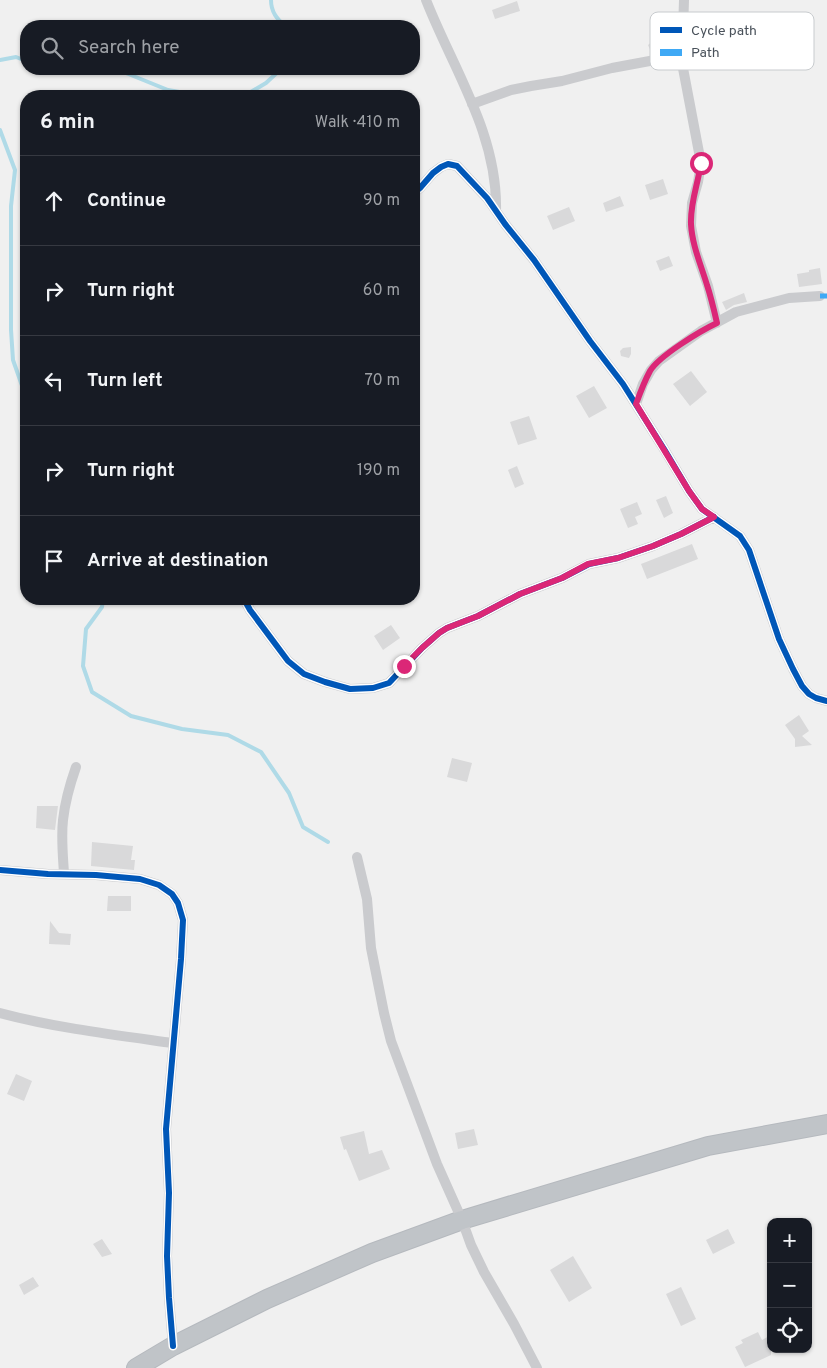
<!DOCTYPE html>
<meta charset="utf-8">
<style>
:root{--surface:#171b24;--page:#242831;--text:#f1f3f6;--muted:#9ea1a6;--line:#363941}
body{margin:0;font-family:Overpass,sans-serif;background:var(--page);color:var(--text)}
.controls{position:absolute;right:15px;bottom:15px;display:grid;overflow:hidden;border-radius:10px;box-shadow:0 1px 4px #0004}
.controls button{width:45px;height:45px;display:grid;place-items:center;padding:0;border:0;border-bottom:1px solid var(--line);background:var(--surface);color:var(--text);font:25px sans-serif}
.stop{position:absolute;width:15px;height:15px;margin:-11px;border:4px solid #db2777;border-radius:50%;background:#fff}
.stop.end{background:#db2777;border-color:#fff;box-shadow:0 1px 5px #0008}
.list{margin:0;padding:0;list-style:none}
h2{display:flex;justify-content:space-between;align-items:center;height:65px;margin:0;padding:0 20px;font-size:21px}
h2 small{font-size:16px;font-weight:400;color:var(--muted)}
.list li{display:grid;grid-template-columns:32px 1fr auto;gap:15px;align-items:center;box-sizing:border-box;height:90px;padding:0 20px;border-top:1px solid var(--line)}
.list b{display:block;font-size:19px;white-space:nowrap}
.list em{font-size:16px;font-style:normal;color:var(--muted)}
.icon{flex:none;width:28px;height:28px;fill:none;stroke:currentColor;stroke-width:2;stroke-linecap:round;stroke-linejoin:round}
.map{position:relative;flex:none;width:827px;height:1368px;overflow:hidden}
.search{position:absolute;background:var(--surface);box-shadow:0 1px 4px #0004;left:20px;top:20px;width:400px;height:55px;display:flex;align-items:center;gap:12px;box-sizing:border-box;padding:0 18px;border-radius:20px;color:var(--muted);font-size:19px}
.panel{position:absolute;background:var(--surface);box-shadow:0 1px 4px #0004;left:20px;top:90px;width:400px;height:515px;border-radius:20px}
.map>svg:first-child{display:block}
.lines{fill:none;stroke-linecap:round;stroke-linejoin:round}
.stream{stroke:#afdae7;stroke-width:4}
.building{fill:#d9d9da}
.trunk-casing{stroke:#b5b9be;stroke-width:20}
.minor{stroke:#cacbce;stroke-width:10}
.trunk{stroke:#c0c4c8;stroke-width:18}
.quiet{stroke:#3fa9f5;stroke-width:5;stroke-dasharray:10 5;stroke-linecap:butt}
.cycleway-casing{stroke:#fff;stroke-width:9}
.cycleway{stroke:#0057b8;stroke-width:6}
.route{stroke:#db2777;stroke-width:6}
.key{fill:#fff;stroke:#c8cbce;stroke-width:1}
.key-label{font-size:14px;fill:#49515a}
</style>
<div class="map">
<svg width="827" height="1368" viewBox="0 0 827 1368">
<rect width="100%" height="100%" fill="#f0f0f0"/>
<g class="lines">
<path class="stream" d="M 271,0 C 271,12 277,19 285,26
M 0,60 L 16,57 L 26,61
M 116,69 L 168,90 L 202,96
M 244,96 L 266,83 L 281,69
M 0,130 L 15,170 L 11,206 L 11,330 L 13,360 L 26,397
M 103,599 L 102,607 L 86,629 L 83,666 L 92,692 L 131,716 L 182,729 L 228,735 L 261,752 L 289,793 L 303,827 L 328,842"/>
</g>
<path class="building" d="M 517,1 L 520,11 L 495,19 L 492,10 Z
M 663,32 L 670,47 L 652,54 L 648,45 Z
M 663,179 L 668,194 L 650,200 L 645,185 Z
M 620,196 L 624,206 L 606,212 L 603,203 Z
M 569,207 L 575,221 L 553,230 L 547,216 Z
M 669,256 L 673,266 L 660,271 L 656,261 Z
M 820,268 L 822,284 L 799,287 L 797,274 L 809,272 L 809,270 Z
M 744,293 L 747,302 L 734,305 L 726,310 L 722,302 Z
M 631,347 L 631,354 L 629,358 L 621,356 L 620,351 L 623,348 Z
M 691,371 L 707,392 L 690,406 L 673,384 Z
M 594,386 L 607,408 L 589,418 L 576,396 Z
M 529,416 L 537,439 L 518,445 L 510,422 Z
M 517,466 L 524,484 L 515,488 L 508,470 Z
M 666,496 L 673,513 L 664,518 L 656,500 Z
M 637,502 L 642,514 L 635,517 L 638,524 L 628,528 L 620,509 Z
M 692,544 L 698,559 L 647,579 L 641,564 Z
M 391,625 L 400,638 L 383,650 L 374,636 Z
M 799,715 L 809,731 L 802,736 L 812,745 L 795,747 L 795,739 L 785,725 Z
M 452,758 L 472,763 L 467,782 L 447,777 Z
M 37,806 L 58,806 L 55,830 L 36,828 Z
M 92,842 L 133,846 L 131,860 L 135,860 L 134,870 L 91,866 Z
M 108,896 L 131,896 L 131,911 L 107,911 Z
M 50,921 L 59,933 L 71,934 L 70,945 L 49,944 Z
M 16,1074 L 32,1081 L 24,1101 L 7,1094 Z
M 474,1129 L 478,1145 L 458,1149 L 455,1133 Z
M 364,1131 L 369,1154 L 382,1150 L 390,1169 L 359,1181 L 346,1149 L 344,1150 L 340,1137 Z
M 728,1229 L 735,1243 L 713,1254 L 706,1240 Z
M 102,1239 L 112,1254 L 102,1257 L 93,1244 Z
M 573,1256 L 592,1288 L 569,1302 L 550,1270 Z
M 33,1277 L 39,1286 L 24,1295 L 19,1285 Z
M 681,1287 L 696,1319 L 681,1326 L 666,1294 Z
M 758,1332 L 762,1340 L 771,1335 L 771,1355 L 745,1367 L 735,1347 L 743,1343 L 741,1340 Z"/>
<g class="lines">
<defs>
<path id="trunk" d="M 136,1368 L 173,1346 L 267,1299 L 372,1253 L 462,1220 L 708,1146 L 827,1124"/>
</defs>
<use href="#trunk" class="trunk-casing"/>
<path class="minor" d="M 426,0 C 453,69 498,134 496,211
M 684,0 L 682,63 L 701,163 L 698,182 L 692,203 L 691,226 L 696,252 L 708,286 L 717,323
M 472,104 L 511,90 L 531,86 L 562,81 L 612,68 L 682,55
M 414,193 L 420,188 L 433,173 L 441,167 L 448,164 L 457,166 L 487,198 L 505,224 L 534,260 L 590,341 L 623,384 L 664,449 L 689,491 L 702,509 L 733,531 L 740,536 L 749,550 L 779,639 L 793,669 L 802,686 L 809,694 L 816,698 L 827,701
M 636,404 L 643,384 L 651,370 L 659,361 L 701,331 L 736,312 L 789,298 L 820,296
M 244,599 L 250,610 L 288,661 L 304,674 L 325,682 L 350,689 L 373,688 L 389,683 L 422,648 L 439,633 L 447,628 L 478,616 L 520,594 L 562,578 L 589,564 L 618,558 L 653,546 L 681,534 L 714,517
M 357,857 L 367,899 L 371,948 L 384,1013 L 391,1041 L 437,1164 L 462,1220 L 471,1245 L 484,1272 L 514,1324 L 537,1368
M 0,870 L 48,874 L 96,875 L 140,879 L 159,885 L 172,894 L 178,903 L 183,920 L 181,959 L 166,1129 L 169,1193 L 167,1256 L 169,1298 L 173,1346
M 64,874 C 63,856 61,838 63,820 C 65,802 70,784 76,767
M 0,1013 C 56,1028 115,1035 173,1043"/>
<use href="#trunk" class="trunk"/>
<path class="quiet" d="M 820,296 L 827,296"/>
<defs>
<path id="cycleway" d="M 414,193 L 420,188 L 433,173 L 441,167 L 448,164 L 457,166 L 487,198 L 505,224 L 534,260 L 590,341 L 623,384 L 664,449 L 689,491 L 702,509 L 733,531 L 740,536 L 749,550 L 779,639 L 793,669 L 802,686 L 809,694 L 816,698 L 827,701
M 244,599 L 250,610 L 288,661 L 304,674 L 325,682 L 350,689 L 373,688 L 389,683 L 422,648 L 439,633 L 447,628 L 478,616 L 520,594 L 562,578 L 589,564 L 618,558 L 653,546 L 681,534 L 714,517
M 0,870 L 48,874 L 96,875 L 140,879 L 159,885 L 172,894 L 178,903 L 183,920 L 181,959 L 166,1129 L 169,1193 L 167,1256 L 169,1298 L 173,1346"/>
</defs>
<use href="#cycleway" class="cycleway-casing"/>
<use href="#cycleway" class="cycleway"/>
</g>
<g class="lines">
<path class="route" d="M 404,666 L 422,648 L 439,633 L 447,628 L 478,616 L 520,594 L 562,578 L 588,564 L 618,558 L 653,546 L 681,534 L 714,517 L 702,509 L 689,491 L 636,404 C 640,393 644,382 650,371 C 659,356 700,331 717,323 C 714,310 711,297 707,285 C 701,265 692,245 691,224 C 690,203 698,184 701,163"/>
</g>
<rect x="650" y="12" width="164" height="58" rx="8" class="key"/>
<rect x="660" y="27" width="22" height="6" fill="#0057b8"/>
<rect x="660" y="49" width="22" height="7" fill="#3fa9f5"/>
<g class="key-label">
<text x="691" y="35">Cycle path</text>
<text x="691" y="57">Path</text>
</g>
</svg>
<div class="controls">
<button>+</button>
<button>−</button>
<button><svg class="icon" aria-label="locate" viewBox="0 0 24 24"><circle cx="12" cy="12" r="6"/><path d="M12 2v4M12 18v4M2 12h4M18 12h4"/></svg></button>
</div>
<div class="stop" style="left:701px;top:163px"></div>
<div class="stop end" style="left:404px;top:666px"></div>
<div class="search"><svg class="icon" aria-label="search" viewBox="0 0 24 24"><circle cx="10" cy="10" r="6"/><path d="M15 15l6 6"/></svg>Search here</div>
<section class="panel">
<h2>6 min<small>Walk · 410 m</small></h2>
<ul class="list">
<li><svg class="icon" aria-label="ahead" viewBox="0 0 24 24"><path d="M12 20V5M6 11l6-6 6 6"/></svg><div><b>Continue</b></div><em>90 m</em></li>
<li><svg class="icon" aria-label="right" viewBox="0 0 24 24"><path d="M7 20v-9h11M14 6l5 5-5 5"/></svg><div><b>Turn right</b></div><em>60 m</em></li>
<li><svg class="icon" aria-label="left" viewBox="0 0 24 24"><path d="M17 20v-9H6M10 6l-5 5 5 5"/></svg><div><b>Turn left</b></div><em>70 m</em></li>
<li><svg class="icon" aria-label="right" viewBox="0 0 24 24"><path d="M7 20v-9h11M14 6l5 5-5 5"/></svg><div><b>Turn right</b></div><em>190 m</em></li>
<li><svg class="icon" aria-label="arrive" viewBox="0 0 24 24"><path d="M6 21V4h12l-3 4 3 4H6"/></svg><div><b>Arrive at destination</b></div></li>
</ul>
</section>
</div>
